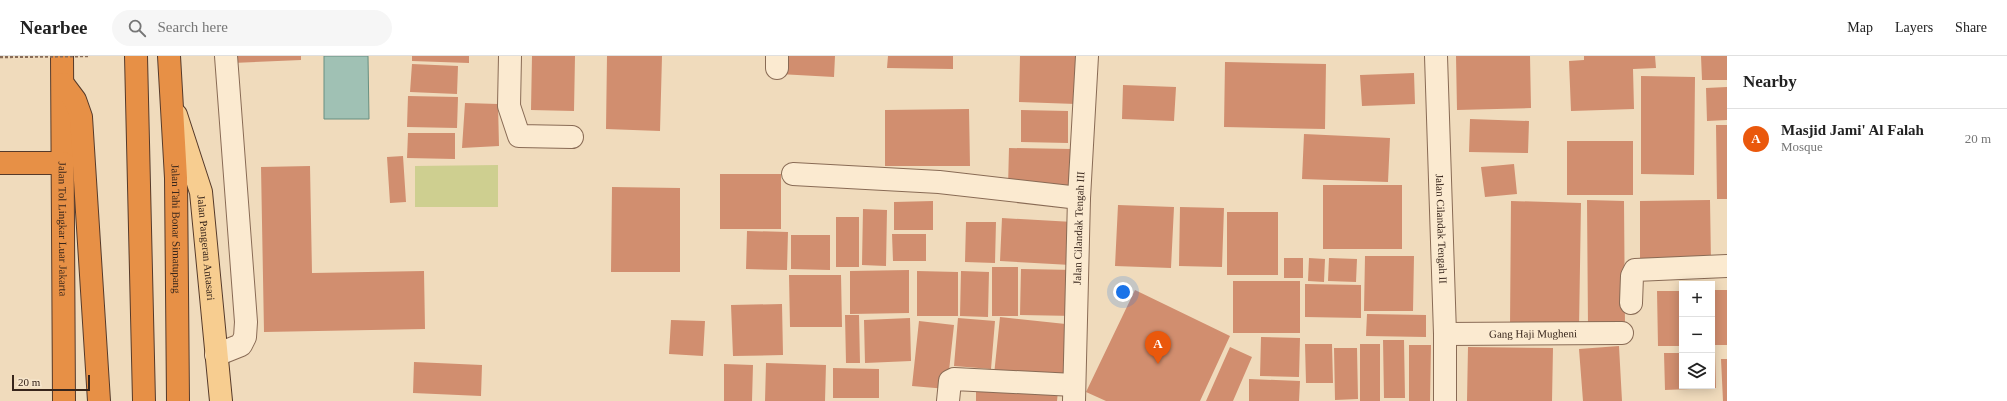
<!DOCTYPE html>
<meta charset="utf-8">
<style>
:root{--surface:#fff;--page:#f6f6f6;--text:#222;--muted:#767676;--line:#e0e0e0;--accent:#ea580c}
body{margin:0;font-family:Georgia,serif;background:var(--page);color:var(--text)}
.controls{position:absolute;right:12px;bottom:12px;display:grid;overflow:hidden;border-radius:0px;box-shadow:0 2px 10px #0003}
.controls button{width:36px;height:36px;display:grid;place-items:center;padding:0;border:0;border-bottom:1px solid var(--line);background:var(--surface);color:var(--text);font:20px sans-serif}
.scale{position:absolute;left:12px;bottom:10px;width:78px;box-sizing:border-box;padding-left:4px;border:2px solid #37251b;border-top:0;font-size:11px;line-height:14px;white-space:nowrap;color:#37251b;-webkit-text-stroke:3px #f7e6cc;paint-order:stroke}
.you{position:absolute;left:1123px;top:236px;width:14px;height:14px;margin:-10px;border:3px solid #fff;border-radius:50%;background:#1a73e8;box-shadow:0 0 0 6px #1a73e833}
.badge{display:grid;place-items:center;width:26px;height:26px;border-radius:50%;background:var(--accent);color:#fff;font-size:13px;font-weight:700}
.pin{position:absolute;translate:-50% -33px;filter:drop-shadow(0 1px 2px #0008)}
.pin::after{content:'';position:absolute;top:21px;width:14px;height:12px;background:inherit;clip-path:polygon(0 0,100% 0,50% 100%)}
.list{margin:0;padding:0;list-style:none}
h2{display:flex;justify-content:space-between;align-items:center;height:52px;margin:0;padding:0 16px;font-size:17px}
h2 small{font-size:13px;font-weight:400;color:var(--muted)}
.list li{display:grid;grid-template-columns:26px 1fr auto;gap:12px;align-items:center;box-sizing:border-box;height:60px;padding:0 16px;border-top:1px solid var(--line)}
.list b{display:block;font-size:15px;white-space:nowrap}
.list p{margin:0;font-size:13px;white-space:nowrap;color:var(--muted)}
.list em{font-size:13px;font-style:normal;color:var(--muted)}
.icon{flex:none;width:22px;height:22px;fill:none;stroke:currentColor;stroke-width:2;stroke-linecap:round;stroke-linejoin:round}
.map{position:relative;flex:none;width:1727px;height:345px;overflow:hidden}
header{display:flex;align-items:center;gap:24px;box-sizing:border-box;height:56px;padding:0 20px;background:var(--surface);border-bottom:1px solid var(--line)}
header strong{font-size:19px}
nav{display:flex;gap:22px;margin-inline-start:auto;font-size:14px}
.search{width:280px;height:36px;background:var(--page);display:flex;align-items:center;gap:10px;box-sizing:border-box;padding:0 14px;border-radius:22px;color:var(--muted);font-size:15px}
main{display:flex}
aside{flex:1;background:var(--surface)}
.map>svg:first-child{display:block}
.green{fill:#cecf90}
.water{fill:#a0c1b4;stroke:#688f81}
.building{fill:#d18e6f}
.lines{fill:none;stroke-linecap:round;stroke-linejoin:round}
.minor-casing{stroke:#896b55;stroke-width:24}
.major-casing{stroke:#563a2a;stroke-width:24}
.highway-casing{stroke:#563a2a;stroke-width:24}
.minor{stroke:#fbead0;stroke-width:22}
.major{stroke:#f7cd90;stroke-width:22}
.highway{stroke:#e79046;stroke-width:22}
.path-bridge{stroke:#896b55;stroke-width:2.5;stroke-dasharray:3 2;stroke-linecap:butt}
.labels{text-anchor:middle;stroke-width:4;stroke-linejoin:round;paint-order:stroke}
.street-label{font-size:11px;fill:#37251b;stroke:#f7e6cc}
</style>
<header>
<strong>Nearbee</strong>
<div class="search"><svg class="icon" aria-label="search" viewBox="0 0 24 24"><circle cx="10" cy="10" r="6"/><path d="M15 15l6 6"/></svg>Search here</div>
<nav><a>Map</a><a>Layers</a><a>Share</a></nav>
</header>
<main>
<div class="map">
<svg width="1727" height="345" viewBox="0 0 1727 345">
<rect width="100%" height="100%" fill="#f0dbbc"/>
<path class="green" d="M 498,109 L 498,151 L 415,151 L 415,110 Z"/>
<path class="water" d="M 324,0 L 368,0 L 369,63 L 324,63 Z"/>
<path class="building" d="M 231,0 L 301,0 L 301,4 L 232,7 Z
M 412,0 L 469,0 L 469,7 L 412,5 Z
M 532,0 L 575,0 L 574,55 L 531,54 Z
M 607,0 L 662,0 L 660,75 L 606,73 Z
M 780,0 L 835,0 L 834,21 L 779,18 Z
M 888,0 L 953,0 L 953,13 L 887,12 Z
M 1020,0 L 1077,0 L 1076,48 L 1019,46 Z
M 1456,0 L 1530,0 L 1531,52 L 1457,54 Z
M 1584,0 L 1655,0 L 1656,12 L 1633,13 L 1634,53 L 1571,55 L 1569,5 L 1584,4 Z
M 1701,0 L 1727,0 L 1727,24 L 1702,24 Z
M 1225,6 L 1326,8 L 1325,73 L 1224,71 Z
M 412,8 L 458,10 L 457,38 L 410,36 Z
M 1414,17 L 1415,48 L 1362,50 L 1360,19 Z
M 1641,20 L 1695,21 L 1694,119 L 1641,118 Z
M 1123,29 L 1176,31 L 1174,65 L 1122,63 Z
M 1727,31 L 1727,64 L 1707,65 L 1706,32 Z
M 408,40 L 458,41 L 457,72 L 407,71 Z
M 465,47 L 498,48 L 499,90 L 462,92 Z
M 969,53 L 970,110 L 885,110 L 885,54 Z
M 1021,54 L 1068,55 L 1068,87 L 1021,86 Z
M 1470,63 L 1529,65 L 1528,97 L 1469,96 Z
M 1716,69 L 1727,69 L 1727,143 L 1717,143 Z
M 408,77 L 455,77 L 455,103 L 407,102 Z
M 1304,78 L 1390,82 L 1388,126 L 1302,123 Z
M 1567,85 L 1633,85 L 1633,139 L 1567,139 Z
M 1009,92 L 1071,93 L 1071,132 L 1008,131 Z
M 403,100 L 406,146 L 390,147 L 387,101 Z
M 1514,108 L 1517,138 L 1485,141 L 1481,111 Z
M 310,110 L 312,217 L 424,215 L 425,273 L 264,276 L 261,111 Z
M 720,118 L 781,118 L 781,173 L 720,173 Z
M 1323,129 L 1402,129 L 1402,193 L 1323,193 Z
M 612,131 L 680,132 L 680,216 L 611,216 Z
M 1587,144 L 1624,145 L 1625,270 L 1588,271 Z
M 1710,144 L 1711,206 L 1640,206 L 1640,145 Z
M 933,145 L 933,174 L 894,174 L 894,146 Z
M 1511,145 L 1581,147 L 1579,273 L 1510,272 Z
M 1118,149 L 1174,151 L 1171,212 L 1115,210 Z
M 1180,151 L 1224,152 L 1222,211 L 1179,210 Z
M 863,153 L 887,154 L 886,210 L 862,209 Z
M 1227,156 L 1278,156 L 1278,219 L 1227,219 Z
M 836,161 L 859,161 L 859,211 L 836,211 Z
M 1002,162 L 1073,166 L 1071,209 L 1000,205 Z
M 966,166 L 996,166 L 995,207 L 965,206 Z
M 747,175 L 788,176 L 787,214 L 746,213 Z
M 892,178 L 926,178 L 926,205 L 893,205 Z
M 791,179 L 830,179 L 830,214 L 791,213 Z
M 1365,200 L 1414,200 L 1413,255 L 1364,255 Z
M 1284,202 L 1303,202 L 1303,222 L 1284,222 Z
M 1309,202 L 1325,203 L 1324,226 L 1308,225 Z
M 1329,202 L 1357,203 L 1356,226 L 1328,225 Z
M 992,211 L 1018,211 L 1018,260 L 992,260 Z
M 1021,213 L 1076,214 L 1075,260 L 1020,259 Z
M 909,214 L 909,257 L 850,258 L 850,215 Z
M 917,215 L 958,216 L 958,260 L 917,260 Z
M 961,215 L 989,216 L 988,261 L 960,260 Z
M 789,219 L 841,219 L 842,271 L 790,271 Z
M 1233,225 L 1300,225 L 1300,277 L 1233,277 Z
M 1305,228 L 1361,229 L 1361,262 L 1305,261 Z
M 1135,234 L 1230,280 L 1200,345 L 1106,345 L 1086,336 Z
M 1712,234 L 1727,234 L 1727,289 L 1712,289 Z
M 1657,235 L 1682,235 L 1682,290 L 1658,290 Z
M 782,248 L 783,299 L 733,300 L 731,249 Z
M 1367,258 L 1426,259 L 1426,281 L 1366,280 Z
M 845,259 L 859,259 L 860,307 L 846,307 Z
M 1000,261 L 1075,269 L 1068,327 L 994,319 Z
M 910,262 L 911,305 L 865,307 L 864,264 Z
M 958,262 L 995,265 L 991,313 L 954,310 Z
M 671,264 L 705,265 L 703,300 L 669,298 Z
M 919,265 L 954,269 L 947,333 L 912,330 Z
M 1261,281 L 1300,282 L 1299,321 L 1260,320 Z
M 1383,284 L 1404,284 L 1405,342 L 1384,342 Z
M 1305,288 L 1332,288 L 1333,327 L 1306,327 Z
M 1360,288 L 1380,288 L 1380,345 L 1360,345 Z
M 1409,289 L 1431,289 L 1430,345 L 1409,345 Z
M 1619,290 L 1622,345 L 1583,345 L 1579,293 Z
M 1230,291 L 1252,301 L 1233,345 L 1206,345 Z
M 1468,291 L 1553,292 L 1552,345 L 1467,345 Z
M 1334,292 L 1357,292 L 1358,343 L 1335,344 Z
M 1712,296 L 1715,296 L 1716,332 L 1665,334 L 1664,297 L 1682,297 L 1682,330 L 1712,330 Z
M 1721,303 L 1727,303 L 1727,345 L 1723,345 Z
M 414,306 L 482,309 L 481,340 L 413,337 Z
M 766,307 L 826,309 L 825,345 L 765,345 Z
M 724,308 L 753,309 L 752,345 L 724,345 Z
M 833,312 L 879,313 L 879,342 L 833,342 Z
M 1249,323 L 1300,325 L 1299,345 L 1249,345 Z
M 976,334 L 1058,335 L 1057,345 L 976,345 Z"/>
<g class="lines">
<defs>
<g id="minor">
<path d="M 510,0 L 509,50 L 519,80 L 572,81"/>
<path id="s1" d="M 1436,0 L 1445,278 L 1445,345"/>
<path d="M 777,12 L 777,0"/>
<path d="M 793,118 L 939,126 L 1079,142"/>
<path d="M 1631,247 L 1632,220 L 1635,214 L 1727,210"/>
<path id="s2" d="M 1445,278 L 1622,277"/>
<path d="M 216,299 L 241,289 L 245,281 L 246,266 L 226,0"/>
<path d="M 948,345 L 950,325 L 954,323 L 1074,329"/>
<path id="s3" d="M 1074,345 L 1079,142 L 1087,0"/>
</g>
<g id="major">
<path id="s4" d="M 176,59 L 201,136 L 221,345"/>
</g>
<g id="highway">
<path id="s5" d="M 62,0 L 64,345"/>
<path d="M 136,0 L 144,345"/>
<path id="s6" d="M 169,0 L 176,122 L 178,345"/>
<path d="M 63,28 L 75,44 L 81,61 L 99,345"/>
<path d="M 0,107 L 63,107"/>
</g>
</defs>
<use href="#minor" class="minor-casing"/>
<use href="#major" class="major-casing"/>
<use href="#highway" class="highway-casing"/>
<use href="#minor" class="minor"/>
<use href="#major" class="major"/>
<use href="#highway" class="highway"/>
<path class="path-bridge" d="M 0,1 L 90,0"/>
</g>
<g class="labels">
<g class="street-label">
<text dy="4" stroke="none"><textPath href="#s5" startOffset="173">Jalan Tol Lingkar Luar Jakarta</textPath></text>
<text dy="4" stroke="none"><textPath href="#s6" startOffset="173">Jalan Tahi Bonar Simatupang</textPath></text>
<text dy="4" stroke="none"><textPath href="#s3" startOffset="173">Jalan Cilandak Tengah III</textPath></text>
<text dy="4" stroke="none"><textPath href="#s1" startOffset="173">Jalan Cilandak Tengah II</textPath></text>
<text dy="4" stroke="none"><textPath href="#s4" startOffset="137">Jalan Pangeran Antasari</textPath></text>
<text dy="4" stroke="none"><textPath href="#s2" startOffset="88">Gang Haji Mugheni</textPath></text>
</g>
</g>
</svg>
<div class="controls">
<button>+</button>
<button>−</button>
<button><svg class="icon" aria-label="layers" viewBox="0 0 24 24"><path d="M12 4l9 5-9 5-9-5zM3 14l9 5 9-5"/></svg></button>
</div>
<div class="scale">20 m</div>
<div class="you"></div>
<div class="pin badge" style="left:1158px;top:308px">A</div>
</div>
<aside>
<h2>Nearby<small></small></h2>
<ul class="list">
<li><span class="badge">A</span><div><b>Masjid Jami' Al Falah</b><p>Mosque</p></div><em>20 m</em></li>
</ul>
</aside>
</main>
